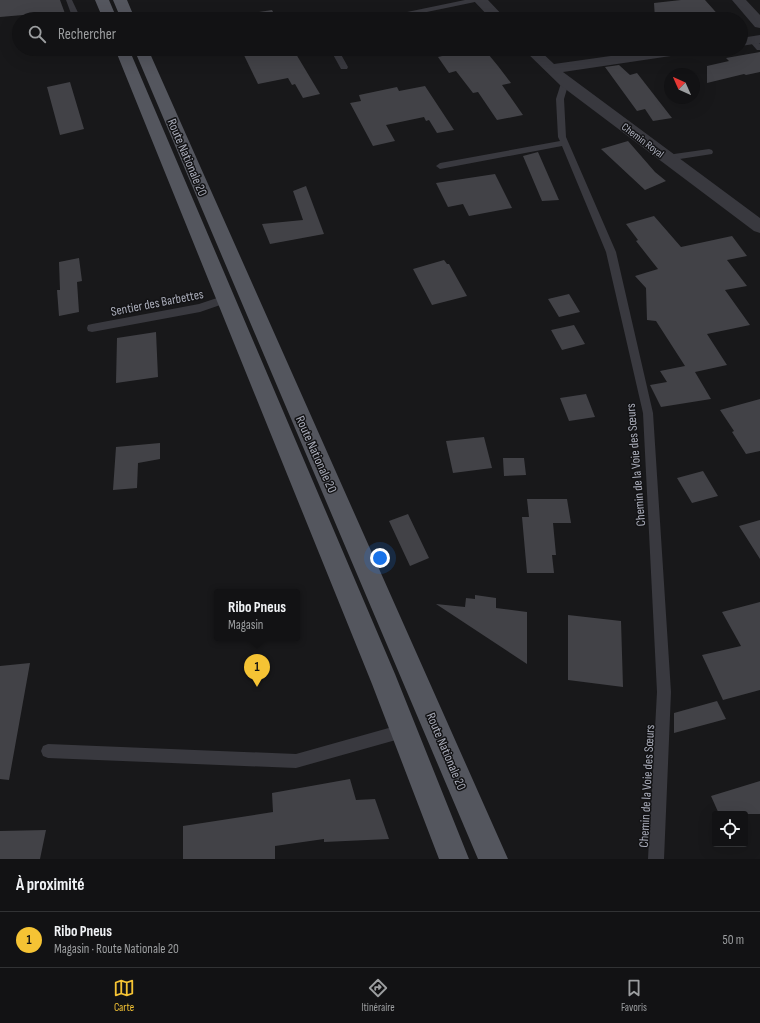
<!DOCTYPE html>
<html lang="fr">
<meta charset="utf-8">
<style>
:root{--surface:#121214;--page:#1b1b1d;--text:#f1f3f6;--muted:#9c9ea0;--line:#313234;--accent:#f5c334}
body{margin:0;font-family:"Sofia Sans Condensed",sans-serif;background:var(--page);color:var(--text)}
.controls{position:absolute;right:12px;bottom:12px;display:grid;overflow:hidden;border-radius:4px;box-shadow:0 4px 16px #0002}
.controls button{width:36px;height:36px;display:grid;place-items:center;padding:0;border:0;border-bottom:1px solid var(--line);background:var(--surface);color:var(--text);font:20px sans-serif}
.compass{position:absolute;left:664px;top:68px;width:36px;height:36px;border-radius:50%;background:var(--surface);box-shadow:0 4px 16px #0002;rotate:315deg}
.you{position:absolute;left:380px;top:558px;width:14px;height:14px;margin:-10px;border:3px solid #fff;border-radius:50%;background:#1a73e8;box-shadow:0 0 0 6px #1a73e833}
.badge{display:grid;place-items:center;width:26px;height:26px;border-radius:50%;background:var(--accent);color:#111;font-size:13px;font-weight:700}
.pin{position:absolute;translate:-50% -33px;filter:drop-shadow(0 1px 2px #0008)}
.pin::after{content:'';position:absolute;top:21px;width:14px;height:12px;background:inherit;clip-path:polygon(0 0,100% 0,50% 100%)}
.popup{position:absolute;left:214px;top:589px;width:86px;height:52px;box-sizing:border-box;display:grid;place-content:center;border-radius:4px;background:var(--surface);filter:drop-shadow(0 1px 3px #0005);font-size:13px;white-space:nowrap;color:var(--muted)}
.popup b{font-size:15px;color:var(--text)}
.popup::after{content:'';position:absolute;left:50%;top:100%;margin-left:-8px;border:8px solid transparent;border-top-color:var(--surface)}
.list{margin:0;padding:0;list-style:none}
h2{display:flex;justify-content:space-between;align-items:center;height:52px;margin:0;padding:0 16px;font-size:17px}
h2 small{font-size:13px;font-weight:400;color:var(--muted)}
.list li{display:grid;grid-template-columns:26px 1fr auto;gap:12px;align-items:center;box-sizing:border-box;height:56px;padding:0 16px;border-top:1px solid var(--line)}
.list b{display:block;font-size:15px;white-space:nowrap}
.list p{margin:0;font-size:13px;white-space:nowrap;color:var(--muted)}
.list em{font-size:13px;font-style:normal;color:var(--muted)}
.icon{flex:none;width:22px;height:22px;fill:none;stroke:currentColor;stroke-width:2;stroke-linecap:round;stroke-linejoin:round}
.map{position:relative;flex:none;width:760px;height:859px;overflow:hidden}
.search{position:absolute;background:var(--surface);box-shadow:0 4px 16px #0002;left:12px;right:12px;top:12px;height:44px;display:flex;align-items:center;gap:10px;box-sizing:border-box;padding:0 14px;border-radius:22px;color:var(--muted);font-size:15px}
.sheet{height:108px;background:var(--surface)}
nav{display:flex;justify-content:space-around;align-items:center;box-sizing:border-box;height:56px;border-top:1px solid var(--line);background:var(--surface);font-size:11px;color:var(--muted)}
nav a{display:grid;justify-items:center;gap:2px}
nav .on{color:var(--accent)}
.map>svg:first-child{display:block}
.building{fill:#424247}
.lines{fill:none;stroke-linecap:round;stroke-linejoin:round}
.lane{fill:#39393f;fill-rule:evenodd}
.street{fill:#39393f;fill-rule:evenodd}
.primary{fill:#54565e;fill-rule:evenodd}
.labels{text-anchor:middle;stroke-width:3;stroke-linejoin:round;paint-order:stroke}
.far-street-label{font-size:11px;fill:#aaadba;stroke:#131315}
.street-label{font-size:13px;fill:#aaadba;stroke:#131315}
</style>
<div class="map">
<svg width="760" height="859" viewBox="0 0 760 859">
<rect width="100%" height="100%" fill="#18181a"/>
<path class="building" d="M 0,0 L 60,0 L 67,19 L 25,19 L 23,15 L 0,17 Z
M 681,0 L 705,0 L 722,19 L 655,19 L 654,3 Z
M 272,10 L 277,19 L 255,19 L 252,13 Z
M 241,49 L 293,49 L 320,94 L 303,98 L 295,84 L 292,85 L 288,78 L 258,84 Z
M 472,49 L 484,49 L 498,66 L 511,83 L 502,85 L 523,115 L 497,120 L 478,92 L 473,93 L 456,71 L 449,73 L 438,57 Z
M 760,52 L 760,72 L 746,75 L 744,74 L 707,83 L 707,66 L 729,61 L 726,58 Z
M 619,65 L 630,75 L 637,73 L 672,118 L 653,121 L 645,109 L 637,111 L 605,67 Z
M 70,82 L 84,129 L 60,135 L 47,87 Z
M 425,86 L 454,130 L 437,133 L 429,120 L 426,121 L 424,117 L 386,125 L 395,141 L 373,146 L 350,103 L 361,101 L 359,95 L 397,87 L 399,91 Z
M 628,141 L 655,172 L 666,181 L 645,190 L 601,149 Z
M 538,152 L 559,200 L 542,201 L 523,156 Z
M 495,174 L 512,208 L 469,216 L 463,204 L 448,207 L 436,183 Z
M 306,186 L 324,234 L 270,244 L 262,224 L 303,220 L 293,191 Z
M 654,216 L 681,247 L 732,236 L 747,256 L 727,260 L 747,286 L 725,290 L 750,325 L 707,334 L 727,365 L 695,372 L 711,399 L 661,407 L 650,385 L 667,382 L 660,371 L 685,366 L 656,321 L 647,320 L 646,288 L 635,276 L 658,269 L 636,241 L 638,240 L 626,224 Z
M 79,258 L 82,281 L 77,282 L 79,312 L 59,316 L 57,290 L 60,290 L 59,262 Z
M 444,260 L 447,264 L 449,264 L 467,296 L 432,305 L 413,269 Z
M 569,294 L 580,312 L 559,317 L 548,299 Z
M 574,325 L 585,344 L 562,350 L 551,330 Z
M 156,332 L 158,377 L 116,383 L 117,338 Z
M 586,394 L 595,417 L 569,421 L 560,398 Z
M 760,399 L 760,451 L 746,454 L 732,432 L 734,431 L 720,410 Z
M 484,437 L 492,468 L 453,473 L 446,441 Z
M 160,443 L 160,459 L 138,463 L 137,488 L 113,490 L 116,447 Z
M 503,458 L 524,458 L 526,475 L 504,476 Z
M 703,471 L 718,496 L 692,503 L 677,478 Z
M 527,499 L 567,499 L 571,523 L 553,523 L 556,555 L 552,555 L 554,573 L 527,573 L 522,517 L 529,517 Z
M 408,514 L 429,558 L 410,566 L 389,521 Z
M 760,520 L 760,559 L 739,526 Z
M 475,595 L 496,598 L 496,608 L 527,612 L 527,664 L 436,604 L 465,607 L 466,598 L 475,599 Z
M 760,602 L 760,690 L 723,700 L 702,655 L 741,646 L 722,612 Z
M 568,615 L 621,621 L 623,687 L 568,680 Z
M 30,663 L 9,780 L 0,779 L 0,666 Z
M 717,701 L 726,719 L 674,733 L 674,713 Z
M 350,779 L 356,800 L 375,799 L 389,839 L 324,842 L 324,839 L 275,846 L 275,859 L 183,859 L 183,826 L 273,812 L 272,793 Z
M 760,781 L 760,814 L 719,814 L 711,796 Z
M 46,830 L 40,859 L 0,859 L 0,831 Z"/>
<g class="lines">
<path class="lane" d="M 66,0 L 72,0 L 81,19 L 73,19 Z
M 465,0 L 478,0 L 475,2 L 393,19 L 379,19 L 383,17 Z
M 750,38 L 756,38 L 760,44 L 760,50 L 757,50 L 750,42 Z
M 330,49 L 338,49 L 348,67 L 347,69 L 341,69 Z
M 562,80 L 565,80 L 569,82 L 564,99 L 566,137 L 616,252 L 653,413 L 671,692 L 664,859 L 648,859 L 657,692 L 643,413 L 606,252 L 562,146 L 440,169 L 436,166 L 440,163 L 560,141 L 558,137 L 556,99 Z
M 709,149 L 712,150 L 713,152 L 712,154 L 667,161 L 663,158 L 667,155 Z
M 226,295 L 229,296 L 231,299 L 229,302 L 200,312 L 92,332 L 88,331 L 87,328 L 88,325 L 92,324 L 199,304 Z
M 403,724 L 408,726 L 410,731 L 408,736 L 403,738 L 296,768 L 48,758 L 43,756 L 41,751 L 43,746 L 48,744 L 296,754 Z"/>
<path class="street" d="M 473,0 L 488,0 L 506,19 L 491,19 Z
M 732,0 L 746,0 L 760,15 L 760,28 L 755,27 Z
M 760,35 L 760,43 L 741,46 L 741,38 Z
M 523,49 L 538,49 L 554,64 L 660,49 L 698,49 L 696,52 L 691,53 L 563,72 L 760,218 L 760,233 L 754,231 L 560,85 Z"/>
<path class="primary" d="M 95,0 L 109,0 L 117,19 L 103,19 Z
M 113,0 L 127,0 L 135,19 L 121,19 Z
M 115,49 L 129,49 L 395,674 L 469,859 L 439,859 L 372,684 Z
M 134,49 L 148,49 L 508,859 L 478,859 Z"/>
</g>
<g class="labels">
<g class="far-street-label">
<text transform="translate(643 140) rotate(37)" y="4">Chemin Royal</text>
</g>
<g class="street-label">
<text transform="translate(188 157) rotate(67)" y="5">Route Nationale 20</text>
<text transform="translate(157 302) rotate(-11)" y="5">Sentier des Barbettes</text>
<text transform="translate(317 454) rotate(66)" y="5">Route Nationale 20</text>
<text transform="translate(635 465) rotate(-95)" y="5">Chemin de la Voie des Sœurs</text>
<text transform="translate(447 751) rotate(67)" y="5">Route Nationale 20</text>
<text transform="translate(646 786) rotate(-87)" y="5">Chemin de la Voie des Sœurs</text>
</g>
</g>
</svg>
<div class="controls">
<button><svg class="icon" aria-label="locate" viewBox="0 0 24 24"><circle cx="12" cy="12" r="6"/><path d="M12 2v4M12 18v4M2 12h4M18 12h4"/></svg></button>
</div>
<svg class="compass" viewBox="-18 -18 36 36"><path d="M0-13l5 13h-10z" fill="#e53935"/><path d="M0 13l5-13h-10z" fill="#9c9ea0"/></svg>
<div class="you"></div>
<div class="pin badge" style="left:257px;top:687px">1</div>
<div class="popup"><b>Ribo Pneus</b>Magasin</div>
<div class="search"><svg class="icon" aria-label="search" viewBox="0 0 24 24"><circle cx="10" cy="10" r="6"/><path d="M15 15l6 6"/></svg>Rechercher</div>
</div>
<section class="sheet">
<h2>À proximité<small></small></h2>
<ul class="list">
<li><span class="badge">1</span><div><b>Ribo Pneus</b><p>Magasin · Route Nationale 20</p></div><em>50 m</em></li>
</ul>
</section>
<nav>
<a class="on"><svg class="icon" aria-label="map" viewBox="0 0 24 24"><path d="M3 6l6-2 6 2 6-2v14l-6 2-6-2-6 2zM9 4v14M15 6v14"/></svg>Carte</a>
<a><svg class="icon" aria-label="directions" viewBox="0 0 24 24"><path d="M12 3l9 9-9 9-9-9zM9 14v-3h6M13 9l2 2-2 2"/></svg>Itinéraire</a>
<a><svg class="icon" aria-label="saved" viewBox="0 0 24 24"><path d="M7 4h10v16l-5-4-5 4z"/></svg>Favoris</a>
</nav>
